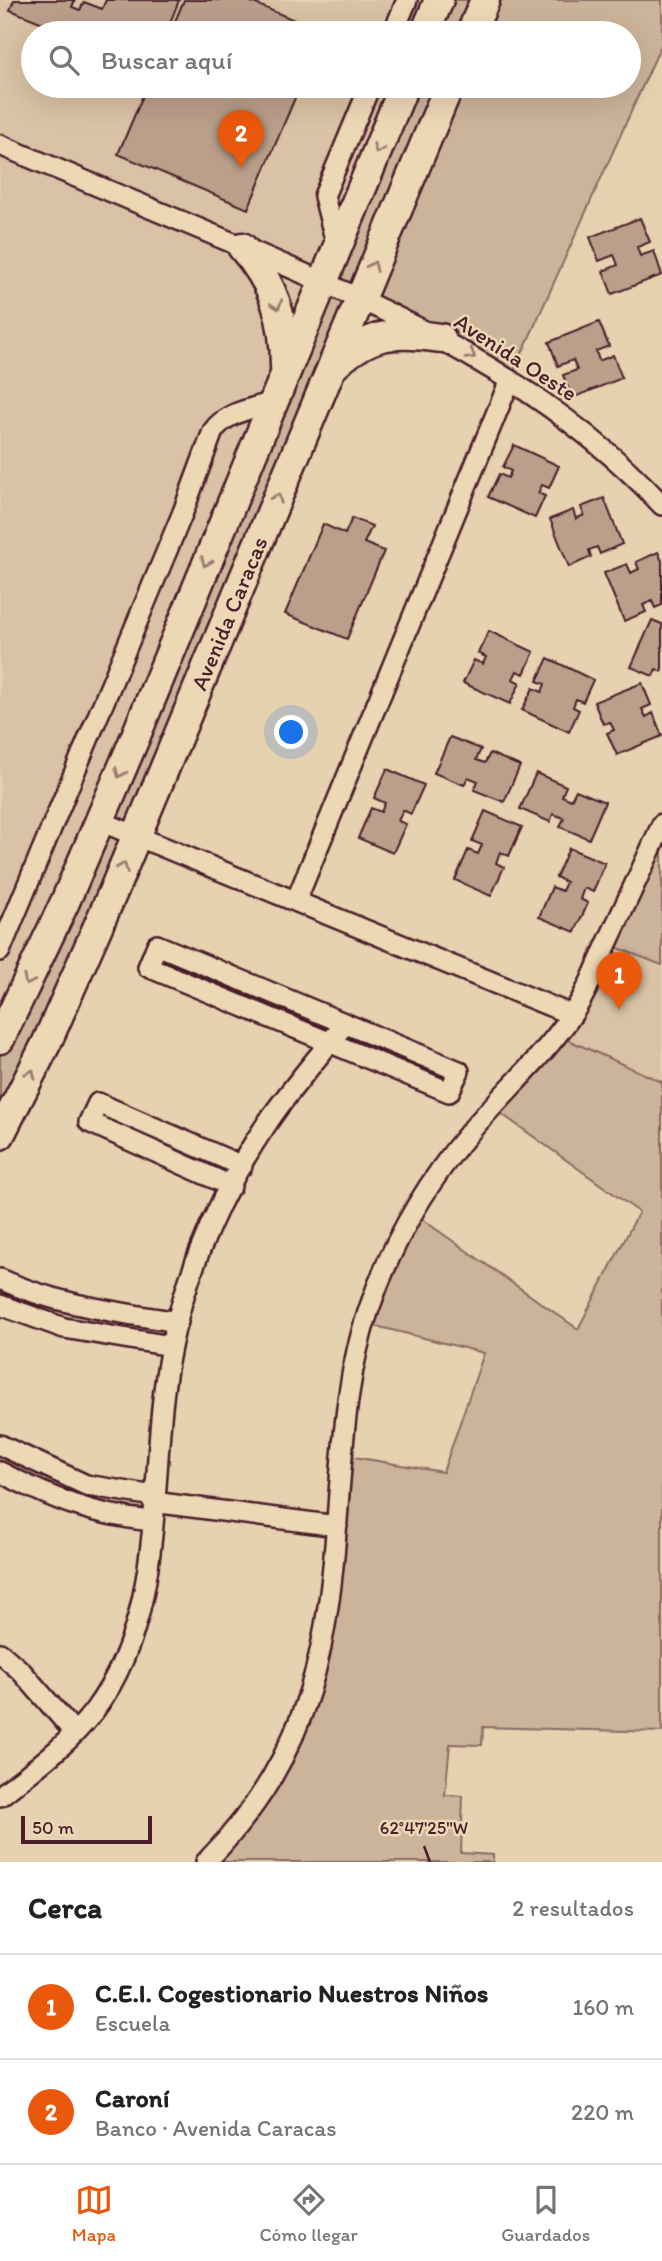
<!DOCTYPE html>
<html lang="es">
<meta charset="utf-8">
<style>
:root{--surface:#fff;--page:#f2f2f2;--text:#222;--muted:#767676;--line:#e0e0e0;--accent:#ea580c}
body{margin:0;font-family:Itim,sans-serif;background:var(--page);color:var(--text)}
.scale{position:absolute;left:21px;bottom:18px;width:131px;box-sizing:border-box;padding-left:7px;border:4px solid #4a1f2b;border-top:0;font-size:19px;line-height:24px;white-space:nowrap;color:#4a1f2b;-webkit-text-stroke:5px #edd8b6;paint-order:stroke}
.you{position:absolute;left:292px;top:733px;width:24px;height:24px;margin:-18px;border:5px solid #fff;border-radius:50%;background:#1a73e8;box-shadow:0 0 0 10px #1a73e833}
.badge{display:grid;place-items:center;width:46px;height:46px;border-radius:50%;background:var(--accent);color:#fff;font-size:23px;font-weight:700}
.pin{position:absolute;translate:-50% -58px;filter:drop-shadow(0 2px 4px #0008)}
.pin::after{content:'';position:absolute;top:37px;width:24px;height:21px;background:inherit;clip-path:polygon(0 0,100% 0,50% 100%)}
.list{margin:0;padding:0;list-style:none}
h2{display:flex;justify-content:space-between;align-items:center;height:91px;margin:0;padding:0 28px;font-size:30px}
h2 small{font-size:23px;font-weight:400;color:var(--muted)}
.list li{display:grid;grid-template-columns:46px 1fr auto;gap:21px;align-items:center;box-sizing:border-box;height:105px;padding:0 28px;border-top:2px solid var(--line)}
.list b{display:block;font-size:26px;white-space:nowrap}
.list p{margin:0;font-size:23px;white-space:nowrap;color:var(--muted)}
.list em{font-size:23px;font-style:normal;color:var(--muted)}
.icon{flex:none;width:38px;height:38px;fill:none;stroke:currentColor;stroke-width:2;stroke-linecap:round;stroke-linejoin:round}
.map{position:relative;flex:none;width:662px;height:1862px;overflow:hidden}
.search{position:absolute;background:var(--surface);box-shadow:0 7px 28px #0002;left:21px;right:21px;top:21px;height:77px;display:flex;align-items:center;gap:18px;box-sizing:border-box;padding:0 24px;border-radius:38px;color:var(--muted);font-size:26px}
.sheet{height:301px;background:var(--surface)}
nav{display:flex;justify-content:space-around;align-items:center;box-sizing:border-box;height:98px;border-top:2px solid var(--line);background:var(--surface);font-size:19px;color:var(--muted)}
nav a{display:grid;justify-items:center;gap:4px}
nav .on{color:var(--accent)}
.map>svg:first-child{display:block}
.built{fill:#d9c2a5}
.green{fill:#ccb49b;stroke:#8b6a63;stroke-width:2}
.building{fill:#ba9f8b;stroke:#4a1f2b;stroke-width:2}
.lines{fill:none;stroke-linecap:round;stroke-linejoin:round}
.street-casing{stroke:#4a1f2b;stroke-width:24}
.secondary-casing{stroke:#4a1f2b;stroke-width:33}
.street{stroke:#edd8b6;stroke-width:19}
.secondary{stroke:#edd8b6;stroke-width:28}
.oneway{stroke:#9c7c70}
.ticks{fill:none;stroke:#4a1f2b;stroke-width:2.5}
.labels{text-anchor:middle;stroke-width:5;stroke-linejoin:round;paint-order:stroke}
.street-label{font-size:23px;fill:#4a1f2b;stroke:#edd8b6}
.ticks-label{font-size:18px;text-anchor:middle;fill:#4a1f2b;stroke:#edd8b6;stroke-width:5;stroke-linejoin:round;paint-order:stroke}
</style>
<div class="map">
<svg width="662" height="1862" viewBox="0 0 662 1862">
<rect width="100%" height="100%" fill="#e6d1b0"/>
<filter id="ink" filterUnits="userSpaceOnUse"><feTurbulence type="fractalNoise" baseFrequency=".0143" numOctaves="2"/><feDisplacementMap in="SourceGraphic" scale="14" xChannelSelector="R" yChannelSelector="G"/><feConvolveMatrix kernelMatrix="1 2 1 2 8 2 1 2 1" color-interpolation-filters="sRGB"/></filter>
<g filter="url(#ink)">
<path class="built" d="M 0,0 L 439,0 L 425,33 L 33,33 L 33,86 L 404,86 L 0,1039 Z
M 608,944 L 662,965 L 662,1082 L 557,1035 Z"/>
<path class="green" d="M 439,0 L 662,0 L 662,43 L 510,380 L 361,298 L 0,1135 L 0,1039 L 404,86 L 629,86 L 629,33 L 425,33 Z
M 662,824 L 662,965 L 608,944 Z
M 157,945 L 459,1071 L 449,1092 L 148,967 Z
M 557,1035 L 662,1082 L 662,1732 L 483,1727 L 482,1745 L 450,1744 L 445,1795 L 463,1796 L 461,1853 L 493,1855 L 493,1862 L 206,1862 L 305,1711 L 342,1455 L 443,1472 L 484,1353 L 364,1323 L 413,1213 L 578,1329 L 639,1212 L 492,1107 Z
M 0,1279 L 178,1322 L 171,1346 L 0,1305 Z
M 0,1445 L 70,1479 L 154,1496 L 151,1521 L 0,1472 Z"/>
<path class="building" d="M 14,0 L 75,0 L 72,7 L 80,10 L 84,2 L 102,9 L 106,0 L 179,0 L 166,33 L 68,33 L 10,10 Z
M 184,0 L 246,0 L 309,26 L 306,33 L 170,33 Z
M 147,86 L 300,86 L 248,209 L 118,154 Z
M 640,218 L 650,242 L 637,247 L 640,256 L 654,251 L 662,275 L 612,294 L 603,271 L 618,265 L 614,255 L 599,261 L 590,237 Z
M 599,322 L 609,346 L 596,351 L 599,361 L 613,355 L 622,378 L 572,398 L 563,375 L 577,370 L 573,360 L 558,366 L 549,342 Z
M 514,445 L 559,466 L 549,488 L 542,485 L 538,493 L 545,496 L 535,518 L 488,497 L 499,474 L 508,478 L 511,471 L 503,467 Z
M 604,498 L 622,544 L 600,554 L 597,547 L 589,550 L 591,557 L 569,567 L 550,519 L 573,510 L 576,519 L 584,515 L 581,507 Z
M 352,518 L 372,526 L 364,543 L 384,551 L 347,639 L 285,614 L 323,524 L 345,534 Z
M 658,552 L 662,561 L 662,605 L 655,608 L 652,601 L 643,605 L 646,612 L 624,621 L 604,573 L 627,564 L 631,573 L 639,569 L 636,562 Z
M 652,620 L 662,624 L 662,672 L 656,669 L 653,676 L 631,667 Z
M 489,631 L 534,652 L 524,674 L 517,671 L 513,679 L 520,683 L 510,704 L 463,683 L 474,660 L 483,664 L 486,657 L 478,653 Z
M 548,658 L 593,680 L 583,702 L 576,699 L 573,707 L 579,710 L 569,732 L 522,710 L 533,688 L 542,692 L 545,684 L 537,681 Z
M 642,683 L 651,705 L 642,709 L 646,717 L 653,713 L 662,736 L 617,755 L 607,733 L 614,730 L 610,722 L 603,724 L 594,702 Z
M 450,737 L 481,749 L 476,760 L 485,763 L 490,753 L 520,766 L 504,802 L 474,790 L 478,781 L 468,777 L 464,785 L 434,773 Z
M 387,769 L 424,785 L 411,814 L 403,810 L 398,821 L 406,824 L 393,853 L 358,838 L 371,808 L 381,812 L 385,803 L 374,798 Z
M 536,773 L 566,786 L 562,796 L 571,800 L 576,790 L 605,802 L 589,839 L 560,827 L 564,818 L 553,814 L 550,822 L 520,809 Z
M 485,811 L 522,827 L 509,856 L 500,852 L 496,863 L 504,867 L 491,896 L 455,880 L 468,850 L 478,854 L 482,845 L 472,841 Z
M 569,848 L 605,863 L 593,892 L 584,888 L 580,899 L 588,903 L 575,932 L 539,917 L 552,887 L 562,891 L 566,882 L 556,877 Z"/>
<g class="lines">
<defs>
<path id="street" d="M 393,33 L 407,0
M 0,145 C 82,179 163,214 245,248 C 397,313 548,382 662,505
M 337,247 L 324,196 L 370,86
M 100,821 L 572,1015
M 296,901 L 510,380
M 157,945 L 459,1071 L 449,1092 L 148,967 Z
M 0,951 L 183,512 L 213,431 C 226,412 252,409 273,402
M 231,1186 L 89,1122 L 98,1103 L 242,1166
M 0,1279 C 57,1305 116,1312 178,1322
M 0,1305 L 64,1328 L 171,1346
M 0,1445 L 86,1485 L 154,1496
M 0,1472 C 55,1500 89,1514 151,1521
M 153,1502 L 337,1526
M 0,1653 L 21,1671 L 75,1733
M 0,1796 C 33,1770 68,1745 94,1711 C 171,1608 146,1467 171,1347 C 187,1267 225,1183 272,1116 C 295,1084 320,1054 345,1024
M 206,1862 C 315,1750 329,1642 339,1493 C 344,1431 348,1369 369,1309 C 391,1245 425,1185 469,1133 C 502,1094 540,1060 569,1019 C 585,997 595,971 606,946 C 625,905 644,865 662,824"/>
<g id="secondary">
<path d="M 425,33 L 439,0"/>
<path d="M 471,33 L 485,0"/>
<path d="M 242,247 C 274,283 285,319 285,366"/>
<path d="M 333,367 C 369,332 393,331 441,338"/>
<path d="M 0,1039 L 65,902 L 135,738 L 404,86"/>
<path id="s1" d="M 0,1135 L 47,1042 L 113,892 L 449,86"/>
</g>
</defs>
<use href="#street" class="street-casing"/>
<use href="#secondary" class="secondary-casing"/>
<use href="#street" class="street"/>
<use href="#secondary" class="secondary"/>
</g>
<defs><path id="oneway-chevron" d="M-2-3.5L2.5 0L-2 3.5" fill="none" stroke-width="1.6" stroke-linecap="round" stroke-linejoin="round" transform="scale(1.75)"/></defs>
<g class="oneway">
<use href="#oneway-chevron" transform="translate(378 149) rotate(113)"/>
<use href="#oneway-chevron" transform="translate(373 266) rotate(-67)"/>
<use href="#oneway-chevron" transform="translate(277 305) rotate(71)"/>
<use href="#oneway-chevron" transform="translate(471 355) rotate(31)"/>
<use href="#oneway-chevron" transform="translate(277 498) rotate(-67)"/>
<use href="#oneway-chevron" transform="translate(206 562) rotate(112)"/>
<use href="#oneway-chevron" transform="translate(120 773) rotate(113)"/>
<use href="#oneway-chevron" transform="translate(123 867) rotate(-68)"/>
<use href="#oneway-chevron" transform="translate(28 981) rotate(115)"/>
<use href="#oneway-chevron" transform="translate(31 1074) rotate(-64)"/>
</g>
</g>
<path class="ticks" d="M 424,1846 L 430,1862"/>
<g class="labels">
<g class="street-label">
<text transform="translate(516 357) rotate(33)" y="8">Avenida Oeste</text>
<text dy="8" stroke="none"><textPath href="#s1" startOffset="570">Avenida Caracas</textPath></text>
</g>
</g>
<g class="ticks-label">
<text x="424" y="1834">62°47'25"W</text>
</g>
</svg>
<div class="scale">50 m</div>
<div class="you"></div>
<div class="pin badge" style="left:619px;top:1010px">1</div>
<div class="pin badge" style="left:241px;top:168px">2</div>
<div class="search"><svg class="icon" aria-label="search" viewBox="0 0 24 24"><circle cx="10" cy="10" r="6"/><path d="M15 15l6 6"/></svg>Buscar aquí</div>
</div>
<section class="sheet">
<h2>Cerca<small>2 resultados</small></h2>
<ul class="list">
<li><span class="badge">1</span><div><b>C.E.I. Cogestionario Nuestros Niños</b><p>Escuela</p></div><em>160 m</em></li>
<li><span class="badge">2</span><div><b>Caroní</b><p>Banco · Avenida Caracas</p></div><em>220 m</em></li>
</ul>
</section>
<nav>
<a class="on"><svg class="icon" aria-label="map" viewBox="0 0 24 24"><path d="M3 6l6-2 6 2 6-2v14l-6 2-6-2-6 2zM9 4v14M15 6v14"/></svg>Mapa</a>
<a><svg class="icon" aria-label="directions" viewBox="0 0 24 24"><path d="M12 3l9 9-9 9-9-9zM9 14v-3h6M13 9l2 2-2 2"/></svg>Cómo llegar</a>
<a><svg class="icon" aria-label="saved" viewBox="0 0 24 24"><path d="M7 4h10v16l-5-4-5 4z"/></svg>Guardados</a>
</nav>
